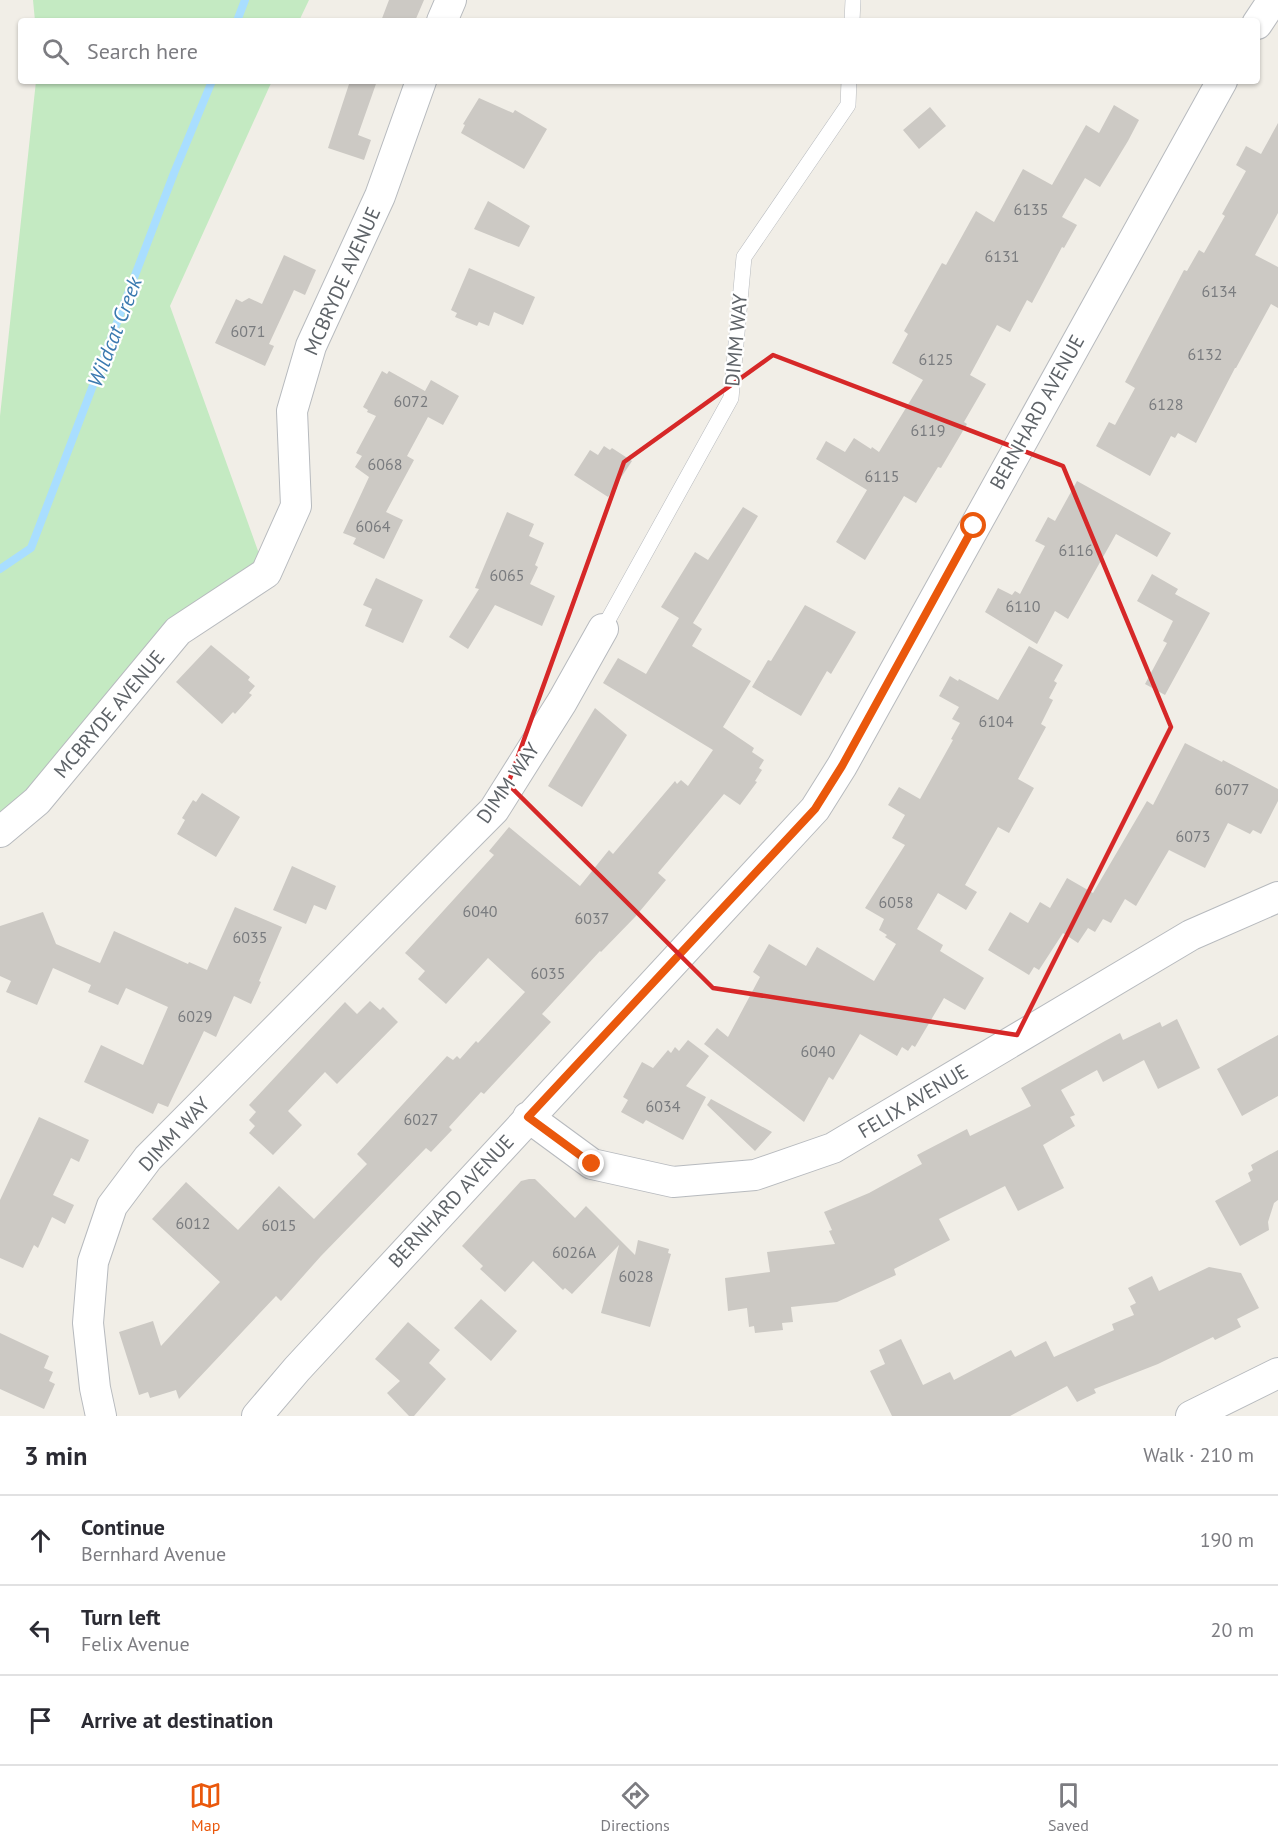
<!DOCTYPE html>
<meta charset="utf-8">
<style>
:root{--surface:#fff;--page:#f7f7f7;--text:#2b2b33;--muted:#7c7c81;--line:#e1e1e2;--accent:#ea580c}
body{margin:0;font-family:"PT Sans",sans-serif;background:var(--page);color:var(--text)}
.stop{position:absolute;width:18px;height:18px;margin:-14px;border:4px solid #ea580c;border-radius:50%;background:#fff}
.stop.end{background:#ea580c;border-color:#fff;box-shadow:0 2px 6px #0008}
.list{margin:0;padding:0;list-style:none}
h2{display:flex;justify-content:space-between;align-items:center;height:78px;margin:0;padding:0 24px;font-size:26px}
h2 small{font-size:20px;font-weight:400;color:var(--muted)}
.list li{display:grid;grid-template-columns:39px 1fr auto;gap:18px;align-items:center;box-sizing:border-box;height:90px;padding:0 24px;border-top:2px solid var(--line)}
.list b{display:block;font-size:22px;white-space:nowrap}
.list p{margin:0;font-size:20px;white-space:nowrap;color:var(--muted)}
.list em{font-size:20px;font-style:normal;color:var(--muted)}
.icon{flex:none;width:33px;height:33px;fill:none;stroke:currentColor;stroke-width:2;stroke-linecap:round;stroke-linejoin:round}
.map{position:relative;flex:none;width:1278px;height:1416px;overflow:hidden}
.search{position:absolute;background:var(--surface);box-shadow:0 2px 4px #0004;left:18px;right:18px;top:18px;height:66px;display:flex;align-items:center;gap:15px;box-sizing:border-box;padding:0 21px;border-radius:6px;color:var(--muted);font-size:22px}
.sheet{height:348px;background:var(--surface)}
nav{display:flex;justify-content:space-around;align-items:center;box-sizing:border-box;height:84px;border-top:2px solid var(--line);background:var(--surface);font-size:16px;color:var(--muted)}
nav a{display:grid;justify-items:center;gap:3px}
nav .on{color:var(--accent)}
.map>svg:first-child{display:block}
.green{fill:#c4eac2}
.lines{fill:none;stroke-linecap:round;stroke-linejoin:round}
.stream{stroke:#a9deff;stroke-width:8}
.building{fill:#ccc9c4}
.lane-casing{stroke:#b7babe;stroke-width:16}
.street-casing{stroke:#b7babe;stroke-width:32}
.lane{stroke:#fff;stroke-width:15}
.street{stroke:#fff;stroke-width:30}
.route{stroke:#ea580c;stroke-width:8}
.marked{fill:none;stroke:#d62828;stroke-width:4.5;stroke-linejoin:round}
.labels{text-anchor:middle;stroke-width:4.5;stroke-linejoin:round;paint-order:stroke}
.number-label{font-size:16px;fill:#7a7c7f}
.street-label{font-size:20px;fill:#5e6368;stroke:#fff}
.water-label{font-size:21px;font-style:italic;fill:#3b7ab0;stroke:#fff}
</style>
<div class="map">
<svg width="1278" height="1416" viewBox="0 0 1278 1416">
<rect width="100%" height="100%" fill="#f1eee7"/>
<path class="green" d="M 33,0 L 309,0 L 299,21 L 35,21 Z
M 36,81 L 272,81 L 170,306 L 266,573 L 178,631 L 0,832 L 0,416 Z"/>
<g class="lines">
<path class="stream" d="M 237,21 L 245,0
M 0,569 L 31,548 L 174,173 L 212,81"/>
</g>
<path class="building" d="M 389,0 L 424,0 L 415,21 L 381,21 Z
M 350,81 L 377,81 L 358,135 L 371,140 L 364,160 L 328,148 Z
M 479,98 L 513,113 L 515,110 L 547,129 L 524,169 L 461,133 L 465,125 L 463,124 Z
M 1114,105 L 1139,120 L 1128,141 L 1100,187 L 1085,178 L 1062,217 L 1077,225 L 1064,248 L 1062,247 L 1032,303 L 1027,300 L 1010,332 L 997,325 L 970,375 L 986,384 L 964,422 L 967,424 L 941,468 L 938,467 L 916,503 L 904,496 L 865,560 L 836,542 L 867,490 L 816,459 L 826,441 L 845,452 L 854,438 L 871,449 L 872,447 L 879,452 L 923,380 L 892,363 L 908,334 L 904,331 L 942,263 L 946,265 L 976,211 L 994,222 L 1023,169 L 1052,185 L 1086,125 L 1099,133 Z
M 930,107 L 946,126 L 919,149 L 903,130 Z
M 1278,123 L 1278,213 L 1255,255 L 1278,267 L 1278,308 L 1271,304 L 1236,368 L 1235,368 L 1196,443 L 1178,433 L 1175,438 L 1171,436 L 1150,476 L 1096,446 L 1109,422 L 1115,425 L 1135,388 L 1125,382 L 1184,270 L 1187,271 L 1199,250 L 1204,253 L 1225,216 L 1222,214 L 1246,171 L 1236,165 L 1246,146 L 1261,154 Z
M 488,201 L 530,226 L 519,247 L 474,229 Z
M 284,255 L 316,270 L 305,295 L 294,290 L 269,344 L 274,346 L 265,366 L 215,343 L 236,299 L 242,302 L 249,298 L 262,304 Z
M 469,268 L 535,297 L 523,325 L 494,312 L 489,326 L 479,322 L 477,326 L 455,317 L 457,313 L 451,310 Z
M 382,371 L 387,374 L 389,371 L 425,391 L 431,380 L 459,396 L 443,425 L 428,417 L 407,456 L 414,460 L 386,512 L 403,520 L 384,559 L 353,544 L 356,538 L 343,533 L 369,477 L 355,467 L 362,456 L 356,453 L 376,416 L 367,412 L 368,410 L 363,407 Z
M 604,446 L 610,450 L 612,448 L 632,461 L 608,497 L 574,475 L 590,450 L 598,455 Z
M 1077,481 L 1171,533 L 1157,557 L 1116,534 L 1068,619 L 1055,611 L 1037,644 L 985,612 L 998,588 L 1012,595 L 1015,591 L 1020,594 L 1045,546 L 1035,541 L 1048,517 L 1055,521 Z
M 743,507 L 758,516 L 693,623 L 702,629 L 692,646 L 751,681 L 723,727 L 754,748 L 752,752 L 764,760 L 759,768 L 762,770 L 755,781 L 757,782 L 740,805 L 724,794 L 658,873 L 666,880 L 635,917 L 601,952 L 600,951 L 542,1014 L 551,1022 L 484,1094 L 481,1092 L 449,1127 L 452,1130 L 431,1152 L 426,1148 L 321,1256 L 281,1301 L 276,1296 L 179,1399 L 176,1390 L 150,1398 L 148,1392 L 139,1395 L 119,1332 L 153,1321 L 161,1346 L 220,1282 L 152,1219 L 186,1182 L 238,1230 L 279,1186 L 314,1219 L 367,1164 L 357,1154 L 392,1116 L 447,1056 L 453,1060 L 457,1056 L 460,1059 L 476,1041 L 478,1043 L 525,992 L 488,958 L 446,1004 L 418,979 L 425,971 L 405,953 L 494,855 L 489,851 L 509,827 L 580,886 L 609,850 L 613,854 L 675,781 L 677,784 L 681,780 L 688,786 L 713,750 L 603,683 L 618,658 L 646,674 L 679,618 L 661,607 L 695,552 L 708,560 Z
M 507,512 L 534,524 L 529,536 L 544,543 L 535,565 L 538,567 L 530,584 L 555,596 L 542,626 L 495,605 L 468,649 L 449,637 L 479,589 L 475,588 Z
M 1152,574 L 1178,589 L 1175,594 L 1210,613 L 1165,695 L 1145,684 L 1167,643 L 1163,641 L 1173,621 L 1137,601 Z
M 376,578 L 423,600 L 403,643 L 365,626 L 372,609 L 363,605 Z
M 805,605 L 856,632 L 831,674 L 827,671 L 801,716 L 752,687 L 768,660 L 771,661 Z
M 211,645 L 250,677 L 248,680 L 255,686 L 249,693 L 252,695 L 235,714 L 233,712 L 222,724 L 176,682 Z
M 1029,646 L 1063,665 L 1054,681 L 1057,683 L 1049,698 L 1053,700 L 1041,724 L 1046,727 L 1018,779 L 1034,788 L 1009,833 L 998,827 L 965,885 L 977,892 L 966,910 L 938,893 L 917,929 L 943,945 L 940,951 L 984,978 L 965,1010 L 944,998 L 915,1047 L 912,1045 L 908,1051 L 902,1047 L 897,1056 L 860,1034 L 833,1080 L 829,1077 L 804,1122 L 704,1044 L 717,1028 L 728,1037 L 760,977 L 753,972 L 769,944 L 806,966 L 817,947 L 874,981 L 896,944 L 885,937 L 887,935 L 879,930 L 884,919 L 865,908 L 905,845 L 892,838 L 905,815 L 888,805 L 899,787 L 920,799 L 953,740 L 951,739 L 960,723 L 952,719 L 959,707 L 939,696 L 950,676 L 958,681 L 959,679 L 998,700 Z
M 595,708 L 627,735 L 582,807 L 548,786 Z
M 1185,743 L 1222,762 L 1223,760 L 1278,789 L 1278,801 L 1261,834 L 1253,830 L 1250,834 L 1228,823 L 1205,868 L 1169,850 L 1136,906 L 1125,899 L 1111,923 L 1103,919 L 1095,932 L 1088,928 L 1078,943 L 1063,933 L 1039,970 L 1034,967 L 1029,975 L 988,950 L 1010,912 L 1028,923 L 1040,902 L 1050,908 L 1067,878 L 1093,893 L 1147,801 L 1153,805 Z
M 202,793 L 240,817 L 216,857 L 177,834 L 185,820 L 182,818 L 193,800 L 196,802 Z
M 292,866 L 336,886 L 326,910 L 314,905 L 306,924 L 273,910 Z
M 235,907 L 282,927 L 259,981 L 261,982 L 251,1004 L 234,996 L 216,1037 L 204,1031 L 168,1107 L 158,1103 L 153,1114 L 84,1082 L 101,1045 L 143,1065 L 168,1007 L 126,988 L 118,1005 L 88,992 L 91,985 L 53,968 L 37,1005 L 6,992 L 11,981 L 0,976 L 0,926 L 43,912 L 56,944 L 100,963 L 114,931 L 188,964 L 189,962 L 207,970 Z
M 370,1001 L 380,1010 L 383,1007 L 398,1022 L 337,1084 L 325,1072 L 288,1111 L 302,1125 L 273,1155 L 249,1133 L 255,1126 L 249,1120 L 256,1112 L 249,1105 L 345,1002 L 357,1014 Z
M 1177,1019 L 1200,1068 L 1158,1089 L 1144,1060 L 1103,1082 L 1097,1070 L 1061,1090 L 1075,1115 L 1070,1117 L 1075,1126 L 1043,1145 L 1064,1188 L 1018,1211 L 1005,1186 L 939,1219 L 950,1240 L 894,1269 L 896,1275 L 837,1302 L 791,1307 L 793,1322 L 782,1323 L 783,1330 L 755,1333 L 754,1326 L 749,1327 L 747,1308 L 728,1311 L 725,1278 L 770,1272 L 767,1252 L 835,1244 L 829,1231 L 832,1230 L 824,1212 L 869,1193 L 922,1164 L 917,1155 L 967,1129 L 970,1136 L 1031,1106 L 1021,1088 L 1105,1041 L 1120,1033 L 1123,1040 L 1160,1022 L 1162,1027 Z
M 1278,1035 L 1278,1096 L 1242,1116 L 1217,1069 Z
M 688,1040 L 709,1056 L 686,1086 L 706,1097 L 683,1140 L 646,1120 L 643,1124 L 621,1112 L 628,1100 L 623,1097 L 642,1062 L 653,1068 L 668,1050 L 671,1053 L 675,1047 L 679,1051 Z
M 711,1099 L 772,1132 L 755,1151 L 707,1105 Z
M 39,1117 L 89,1140 L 79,1162 L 71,1158 L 53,1195 L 74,1205 L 65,1224 L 52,1217 L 38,1248 L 34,1245 L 23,1268 L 0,1258 L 0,1200 Z
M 1278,1150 L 1278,1200 L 1274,1203 L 1268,1222 L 1269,1230 L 1240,1246 L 1215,1201 L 1251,1181 L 1248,1173 L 1253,1170 L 1251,1165 Z
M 529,1179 L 535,1179 L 575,1218 L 586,1206 L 635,1255 L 638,1240 L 669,1249 L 668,1253 L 671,1254 L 650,1327 L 601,1313 L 619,1245 L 572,1294 L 565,1288 L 563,1290 L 533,1261 L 505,1292 L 480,1269 L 483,1266 L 462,1246 L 521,1181 Z
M 1209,1267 L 1241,1273 L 1259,1308 L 1237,1319 L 1241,1327 L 1215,1340 L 1213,1337 L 1158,1364 L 1094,1389 L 1096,1393 L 1077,1402 L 1067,1386 L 1010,1416 L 892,1416 L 870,1371 L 885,1364 L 879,1350 L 901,1339 L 923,1385 L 950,1372 L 954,1380 L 1011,1350 L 1015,1357 L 1046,1341 L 1054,1357 L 1114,1330 L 1112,1324 L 1134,1315 L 1130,1306 L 1136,1303 L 1128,1288 L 1152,1276 L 1159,1291 Z
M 481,1299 L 517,1331 L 491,1361 L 454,1328 Z
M 408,1322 L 440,1350 L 429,1363 L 446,1379 L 414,1416 L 409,1416 L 387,1393 L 400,1381 L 375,1359 Z
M 0,1333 L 49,1356 L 44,1368 L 53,1372 L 49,1381 L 55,1384 L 44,1409 L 0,1389 Z"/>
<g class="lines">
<defs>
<path id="lane" d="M 852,21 L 853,0
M 603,629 L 731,398 L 744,257 L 848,105 L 849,81"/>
<path id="street" d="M 442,21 L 451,0
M 1257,24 L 1273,0
M 0,832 L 37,801 L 178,631 L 266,573 L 296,506 L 292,411 L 311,346 L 380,196 L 421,81
M 528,1117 L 592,1164 L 673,1182 L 755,1175 L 833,1148 L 1191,935 L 1278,897
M 101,1416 L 95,1388 L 88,1323 L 93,1262 L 112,1206 L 148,1158 L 494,810 L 562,702 L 603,629
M 257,1416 L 297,1369 L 815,809 L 842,766 L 1222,81
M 1191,1416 L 1278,1373"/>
</defs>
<use href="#lane" class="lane-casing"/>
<use href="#street" class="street-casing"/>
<use href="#lane" class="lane"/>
<use href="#street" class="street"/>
</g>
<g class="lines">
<path class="route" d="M 592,1164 L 528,1117 L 815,809 L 842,766 L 974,526"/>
</g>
<path class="marked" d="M 773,355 L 1063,466 L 1171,727 L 1017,1035 L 713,988 L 508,784 L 624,462 Z"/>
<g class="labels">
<g class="number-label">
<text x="1031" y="215">6135</text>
<text x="1002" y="262">6131</text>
<text x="1219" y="297">6134</text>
<text x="248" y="337">6071</text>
<text x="1205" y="360">6132</text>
<text x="936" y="365">6125</text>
<text x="411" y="407">6072</text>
<text x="1166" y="410">6128</text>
<text x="928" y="436">6119</text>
<text x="385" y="470">6068</text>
<text x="882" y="482">6115</text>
<text x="373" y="532">6064</text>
<text x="1076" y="556">6116</text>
<text x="507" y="581">6065</text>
<text x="1023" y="612">6110</text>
<text x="996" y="727">6104</text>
<text x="1232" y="795">6077</text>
<text x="1193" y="842">6073</text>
<text x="896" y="908">6058</text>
<text x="480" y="917">6040</text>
<text x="592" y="924">6037</text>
<text x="250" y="943">6035</text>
<text x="548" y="979">6035</text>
<text x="195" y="1022">6029</text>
<text x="818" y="1057">6040</text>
<text x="663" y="1112">6034</text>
<text x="421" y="1125">6027</text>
<text x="193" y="1229">6012</text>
<text x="279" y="1231">6015</text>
<text x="574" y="1258">6026A</text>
<text x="636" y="1282">6028</text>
</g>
<g class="street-label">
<text transform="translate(342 281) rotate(-66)" y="7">MCBRYDE AVENUE</text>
<text transform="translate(736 340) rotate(-85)" y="7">DIMM WAY</text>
<text transform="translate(1037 412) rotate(-61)" y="7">BERNHARD AVENUE</text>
<text transform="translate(109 714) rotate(-50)" y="7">MCBRYDE AVENUE</text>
<text transform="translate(508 783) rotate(-55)" y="7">DIMM WAY</text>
<text transform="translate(913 1101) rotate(-31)" y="7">FELIX AVENUE</text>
<text transform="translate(174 1134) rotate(-47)" y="7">DIMM WAY</text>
<text transform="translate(451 1201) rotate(-47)" y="7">BERNHARD AVENUE</text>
</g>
<g class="water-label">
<text transform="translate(115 332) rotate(-69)" y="7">Wildcat Creek</text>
</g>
</g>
</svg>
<div class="stop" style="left:974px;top:526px"></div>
<div class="stop end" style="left:592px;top:1164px"></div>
<div class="search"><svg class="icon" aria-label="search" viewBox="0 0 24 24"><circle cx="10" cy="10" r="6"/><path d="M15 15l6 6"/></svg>Search here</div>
</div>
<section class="sheet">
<h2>3 min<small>Walk · 210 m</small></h2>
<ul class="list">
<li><svg class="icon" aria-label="ahead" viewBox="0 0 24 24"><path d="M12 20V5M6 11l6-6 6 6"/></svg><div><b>Continue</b><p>Bernhard Avenue</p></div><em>190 m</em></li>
<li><svg class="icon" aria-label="left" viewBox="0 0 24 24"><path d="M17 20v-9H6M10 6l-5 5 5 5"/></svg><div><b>Turn left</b><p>Felix Avenue</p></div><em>20 m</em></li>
<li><svg class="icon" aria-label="arrive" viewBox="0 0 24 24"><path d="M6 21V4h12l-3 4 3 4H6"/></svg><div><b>Arrive at destination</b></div></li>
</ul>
</section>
<nav>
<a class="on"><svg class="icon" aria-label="map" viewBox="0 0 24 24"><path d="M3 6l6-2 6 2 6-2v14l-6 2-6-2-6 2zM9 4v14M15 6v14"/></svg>Map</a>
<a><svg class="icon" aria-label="directions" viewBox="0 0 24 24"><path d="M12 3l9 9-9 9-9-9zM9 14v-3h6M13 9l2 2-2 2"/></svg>Directions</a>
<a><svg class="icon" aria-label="saved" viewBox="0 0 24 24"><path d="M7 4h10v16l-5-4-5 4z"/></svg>Saved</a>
</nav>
